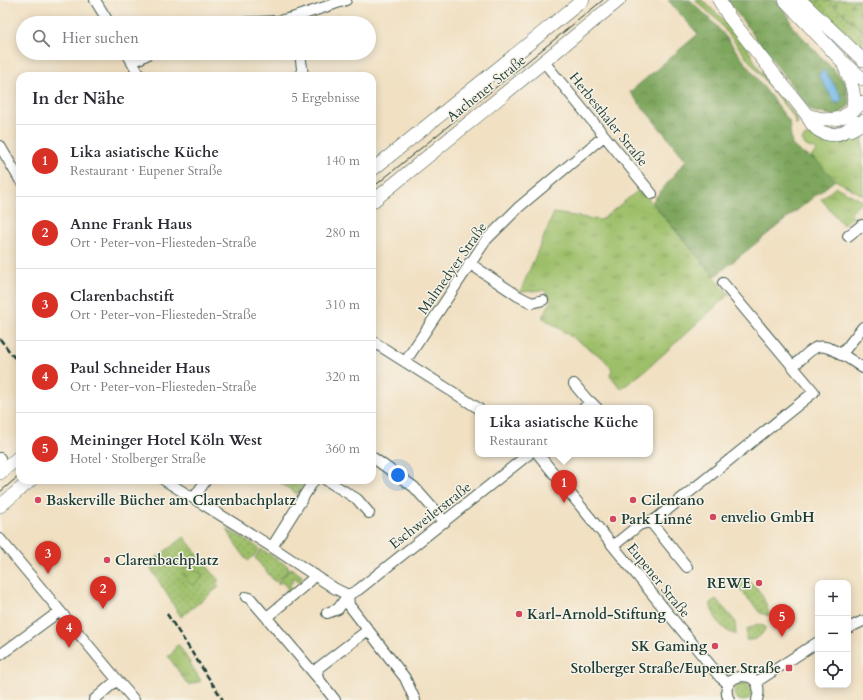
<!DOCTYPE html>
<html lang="de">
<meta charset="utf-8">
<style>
:root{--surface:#fff;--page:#f2f2f3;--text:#2b2b33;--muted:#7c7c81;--line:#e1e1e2;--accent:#d93025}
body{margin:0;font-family:Cardo,serif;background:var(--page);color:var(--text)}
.controls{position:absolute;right:12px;bottom:12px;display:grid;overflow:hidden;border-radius:8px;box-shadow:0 2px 10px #0003}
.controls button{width:36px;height:36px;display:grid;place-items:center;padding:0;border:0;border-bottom:1px solid var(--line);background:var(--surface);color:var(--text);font:20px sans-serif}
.you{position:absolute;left:398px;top:475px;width:14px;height:14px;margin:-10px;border:3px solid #fff;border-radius:50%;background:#1a73e8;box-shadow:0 0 0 6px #1a73e833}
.badge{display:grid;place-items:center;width:26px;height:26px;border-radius:50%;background:var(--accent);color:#fff;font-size:13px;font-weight:700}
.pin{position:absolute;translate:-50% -33px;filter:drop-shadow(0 1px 2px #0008)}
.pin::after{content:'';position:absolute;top:21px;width:14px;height:12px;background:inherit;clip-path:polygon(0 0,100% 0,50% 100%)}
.popup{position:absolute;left:475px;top:405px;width:178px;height:52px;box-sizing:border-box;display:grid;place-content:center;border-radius:8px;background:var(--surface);filter:drop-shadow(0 1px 3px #0005);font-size:13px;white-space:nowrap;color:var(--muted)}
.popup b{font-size:15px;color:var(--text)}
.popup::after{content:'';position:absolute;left:50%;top:100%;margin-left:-8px;border:8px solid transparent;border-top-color:var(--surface)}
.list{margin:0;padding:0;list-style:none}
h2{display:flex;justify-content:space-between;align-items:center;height:52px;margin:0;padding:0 16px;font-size:17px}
h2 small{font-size:13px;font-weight:400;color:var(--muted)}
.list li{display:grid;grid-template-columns:26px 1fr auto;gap:12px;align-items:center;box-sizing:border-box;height:72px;padding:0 16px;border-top:1px solid var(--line)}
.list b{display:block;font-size:15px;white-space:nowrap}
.list p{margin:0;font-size:13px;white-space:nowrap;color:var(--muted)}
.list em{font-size:13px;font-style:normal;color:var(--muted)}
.icon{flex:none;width:22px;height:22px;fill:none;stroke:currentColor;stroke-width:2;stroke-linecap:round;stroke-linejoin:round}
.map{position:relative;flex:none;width:863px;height:700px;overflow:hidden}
.search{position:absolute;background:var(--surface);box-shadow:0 2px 10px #0003;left:16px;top:16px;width:360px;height:44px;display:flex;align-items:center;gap:10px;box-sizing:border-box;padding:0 14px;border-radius:22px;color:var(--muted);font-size:15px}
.panel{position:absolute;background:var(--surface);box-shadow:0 2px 10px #0003;left:16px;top:72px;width:360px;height:412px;border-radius:12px}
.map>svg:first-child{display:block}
.grass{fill:url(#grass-dots);stroke:#5e7e4e}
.forest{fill:url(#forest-crowns);stroke:#4e7248}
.cemetery{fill:url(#cemetery-stones);stroke:#5e7e4e}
.park{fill:url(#park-tufts);stroke:#5e7e4e}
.water{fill:#6fb5e6;stroke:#47798d}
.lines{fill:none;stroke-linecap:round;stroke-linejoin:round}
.minor-casing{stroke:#3e5549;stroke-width:12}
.major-casing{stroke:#3e5549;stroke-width:14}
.highway-casing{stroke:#3e5549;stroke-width:16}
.minor{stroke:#fff;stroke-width:10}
.major{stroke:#fff;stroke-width:13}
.highway{stroke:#fff;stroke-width:15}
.tram{stroke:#1f3d34;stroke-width:1}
.rail{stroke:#1f3d34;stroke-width:2.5;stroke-dasharray:6 3;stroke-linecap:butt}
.poi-dot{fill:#d1495b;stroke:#f7f3e8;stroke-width:1.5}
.labels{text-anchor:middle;stroke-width:3;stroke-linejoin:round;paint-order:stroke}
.street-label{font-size:14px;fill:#1f3d34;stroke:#f7f3e8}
.poi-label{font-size:14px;font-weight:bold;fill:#1f3d34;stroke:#f7f3e8;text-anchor:start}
</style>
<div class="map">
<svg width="863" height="700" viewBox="0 0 863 700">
<defs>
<pattern id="grass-dots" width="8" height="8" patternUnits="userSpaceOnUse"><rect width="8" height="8" fill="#9ebf69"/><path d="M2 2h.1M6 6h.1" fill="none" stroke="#809c57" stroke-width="1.8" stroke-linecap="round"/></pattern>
<pattern id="forest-crowns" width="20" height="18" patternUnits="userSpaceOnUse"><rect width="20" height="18" fill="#7ea65d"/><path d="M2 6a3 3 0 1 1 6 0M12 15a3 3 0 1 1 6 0" fill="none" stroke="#67884e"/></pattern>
<pattern id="cemetery-stones" width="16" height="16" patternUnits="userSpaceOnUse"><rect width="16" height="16" fill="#9ebf69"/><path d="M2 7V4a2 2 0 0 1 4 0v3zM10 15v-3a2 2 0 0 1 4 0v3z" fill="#809c57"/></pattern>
<pattern id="park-tufts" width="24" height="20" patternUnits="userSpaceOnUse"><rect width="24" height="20" fill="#9ebf69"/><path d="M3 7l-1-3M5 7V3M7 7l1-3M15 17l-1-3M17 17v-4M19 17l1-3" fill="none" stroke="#809c57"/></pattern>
</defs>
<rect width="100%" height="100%" fill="#f7f3e8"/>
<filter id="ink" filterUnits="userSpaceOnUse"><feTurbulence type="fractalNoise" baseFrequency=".025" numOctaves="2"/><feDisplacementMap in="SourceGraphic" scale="8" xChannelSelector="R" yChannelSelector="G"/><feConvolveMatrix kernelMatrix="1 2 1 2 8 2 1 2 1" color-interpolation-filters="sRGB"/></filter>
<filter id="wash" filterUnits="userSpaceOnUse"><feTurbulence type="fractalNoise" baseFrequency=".012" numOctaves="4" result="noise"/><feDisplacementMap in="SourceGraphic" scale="16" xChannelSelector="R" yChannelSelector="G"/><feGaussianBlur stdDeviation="0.9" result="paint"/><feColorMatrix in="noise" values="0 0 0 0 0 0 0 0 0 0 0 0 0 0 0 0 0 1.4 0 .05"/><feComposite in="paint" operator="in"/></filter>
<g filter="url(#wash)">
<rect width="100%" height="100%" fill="#f1e0c2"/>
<path class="grass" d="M 695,0 L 702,0 L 726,22 L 747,47 L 759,69 L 797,118 L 798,124 L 796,125 L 793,116 L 717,20 Z
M 808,0 L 827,0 L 863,31 L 863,52 Z
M 227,529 L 259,548 L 254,556 L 248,561 L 234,542 Z
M 184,537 L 219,581 L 216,584 L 219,587 L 181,617 L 148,564 Z
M 261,549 L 289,567 L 285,574 L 275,582 L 255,558 Z
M 291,568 L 302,576 L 300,584 L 294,577 L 291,580 L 293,582 L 289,585 L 293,590 L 287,594 L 285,592 L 288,589 L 282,582 L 278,584 L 277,583 Z
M 742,577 C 758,585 766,598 769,616 L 760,613 L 735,583 Z
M 716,599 L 735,621 L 736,635 C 721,630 714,618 710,603 Z
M 758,624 L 766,627 C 762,636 756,641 746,640 L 747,629 Z
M734 692a9 9 0 1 1 18 0a9 9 0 1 1-18 0Z"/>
<path class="forest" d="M 668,0 L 690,0 L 713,22 L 726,37 L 789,121 L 792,145 L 801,153 L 816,160 L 835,180 L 715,276 L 652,202 L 686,160 L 630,92 L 698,34 Z
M 727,0 L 776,0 L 789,17 L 792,26 L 845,82 L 850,105 L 837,116 L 811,111 Z"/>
<path class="cemetery" d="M 827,0 L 863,0 L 863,31 L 858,27 Z"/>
<path class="park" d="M 863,128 L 863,195 L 835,180 L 816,160 L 811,157 L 817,150 L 806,146 L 802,141 L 803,138 L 808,135 C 833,140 840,143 863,128 Z
M 836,187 L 863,201 L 850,213 L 853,217 L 843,225 L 821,199 Z
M 640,189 L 729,294 L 646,370 L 621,389 L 610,375 L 612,369 L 603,358 L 542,317 L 551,302 L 549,295 L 543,290 L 520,292 L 554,213 L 601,220 Z
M 276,480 L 306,480 L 297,494 Z
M 187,565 L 202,574 L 203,577 L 193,585 C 186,582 185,576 183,569 Z
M 179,645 L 201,681 L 188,685 L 168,656 L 172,654 L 176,646 Z"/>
<path class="water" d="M 825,70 L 843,99 L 836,104 L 818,75 Z"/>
</g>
<g filter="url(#ink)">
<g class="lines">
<defs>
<path id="minor" d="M 95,0 L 109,23
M 238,23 L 278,21 L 295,17 L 346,0
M 127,53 L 140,76
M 300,53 L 303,76
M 544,62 L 652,194
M 132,63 L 150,53
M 0,146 L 20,180
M 848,236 L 862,225 L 863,227
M 469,263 L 518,296 L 532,303 L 543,300
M 372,341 L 478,408
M 841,355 L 863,327
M 405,362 L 486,240 L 519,207 L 604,136
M 793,366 C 800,361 807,352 815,348 C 827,341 853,362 863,368
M 574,384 L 590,403
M 584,408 L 591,402 L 597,408
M 538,454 L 720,677 L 729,684
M 372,457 L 414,487 L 445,522
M 0,458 L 4,470
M 164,480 L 272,547 L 334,588 L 348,595
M 326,480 L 357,499 L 369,513
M 194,498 L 206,480
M 650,521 L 687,567
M 0,539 L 134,700
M 613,546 L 639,525 L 656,519 L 814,392 L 723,283
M 272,547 L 314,480
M 348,595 L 349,605 L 405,678 L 415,700
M 246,597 L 250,598 L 317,677
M 327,613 L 338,609 L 348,595 L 358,590 L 529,454
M 267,617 L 310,581 L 315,575
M 848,628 L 863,621
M 0,655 L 60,611
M 756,682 L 818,642
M 94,700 L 117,680
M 335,700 L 317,677 L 318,668 L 368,630
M 729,700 C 715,672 768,665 757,700"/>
<path id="major" d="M 719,0 L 729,17 L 807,115 C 817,138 839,141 856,122
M 785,0 L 842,61 L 863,79
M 800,0 L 863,60
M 843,63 C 850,80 858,95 851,113
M 807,115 C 832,123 843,121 863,102
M 372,170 L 583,0
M 372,202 L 619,0
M 0,473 L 20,456
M 0,506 L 31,480"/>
<path id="highway" d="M 850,129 L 863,122"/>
</defs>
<use href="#minor" class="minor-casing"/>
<use href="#major" class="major-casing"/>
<use href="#highway" class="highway-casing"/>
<use href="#minor" class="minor"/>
<use href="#major" class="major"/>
<use href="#highway" class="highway"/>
<path class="tram" d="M 372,188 L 603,0
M 0,492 L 20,475"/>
<path class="rail" d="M 0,339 L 20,365
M 167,614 L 223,700"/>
</g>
</g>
<g class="poi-dot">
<circle cx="38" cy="500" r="4"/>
<circle cx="633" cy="500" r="4"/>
<circle cx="713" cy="517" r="4"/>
<circle cx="613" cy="519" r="4"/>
<circle cx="107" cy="560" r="4"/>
<circle cx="759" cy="583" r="4"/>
<circle cx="519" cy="614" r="4"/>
<circle cx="715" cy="646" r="4"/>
<rect x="785" y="664" width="8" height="8" rx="2"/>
</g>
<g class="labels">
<g class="street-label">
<text transform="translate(486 88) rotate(-39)" y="5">Aachener Straße</text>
<text transform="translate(609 119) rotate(51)" y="5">Herbesthaler Straße</text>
<text transform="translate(452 268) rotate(-55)" y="5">Malmedyer Straße</text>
<text transform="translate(430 515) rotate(-38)" y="5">Eschweilerstraße</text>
<text transform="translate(659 580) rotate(51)" y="5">Eupener Straße</text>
</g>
<g class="poi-label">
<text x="46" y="505">Baskerville Bücher am Clarenbachplatz</text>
<text x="641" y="505">Cilentano</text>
<text x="721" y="522">envelio GmbH</text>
<text x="621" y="524">Park Linné</text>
<text x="115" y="565">Clarenbachplatz</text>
<text x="751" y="588" text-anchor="end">REWE</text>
<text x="527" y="619">Karl-Arnold-Stiftung</text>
<text x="707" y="651" text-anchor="end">SK Gaming</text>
<text x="781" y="673" text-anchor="end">Stolberger Straße/Eupener Straße</text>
</g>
</g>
</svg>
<div class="controls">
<button>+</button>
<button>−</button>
<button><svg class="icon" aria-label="locate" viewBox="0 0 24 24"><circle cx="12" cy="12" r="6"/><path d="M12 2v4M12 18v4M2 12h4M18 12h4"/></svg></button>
</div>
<div class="you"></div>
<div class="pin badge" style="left:564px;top:503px">1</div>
<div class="popup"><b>Lika asiatische Küche</b>Restaurant</div>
<div class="pin badge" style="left:103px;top:609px">2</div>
<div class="pin badge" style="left:48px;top:574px">3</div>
<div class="pin badge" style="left:69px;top:648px">4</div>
<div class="pin badge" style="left:782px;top:637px">5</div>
<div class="search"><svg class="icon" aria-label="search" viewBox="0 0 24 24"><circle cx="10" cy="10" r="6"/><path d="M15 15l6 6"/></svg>Hier suchen</div>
<section class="panel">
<h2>In der Nähe<small>5 Ergebnisse</small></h2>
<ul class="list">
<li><span class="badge">1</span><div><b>Lika asiatische Küche</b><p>Restaurant · Eupener Straße</p></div><em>140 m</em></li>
<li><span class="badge">2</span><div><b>Anne Frank Haus</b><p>Ort · Peter-von-Fliesteden-Straße</p></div><em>280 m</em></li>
<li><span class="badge">3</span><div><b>Clarenbachstift</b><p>Ort · Peter-von-Fliesteden-Straße</p></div><em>310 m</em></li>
<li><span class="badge">4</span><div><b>Paul Schneider Haus</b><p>Ort · Peter-von-Fliesteden-Straße</p></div><em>320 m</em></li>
<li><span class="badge">5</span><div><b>Meininger Hotel Köln West</b><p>Hotel · Stolberger Straße</p></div><em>360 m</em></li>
</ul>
</section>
</div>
